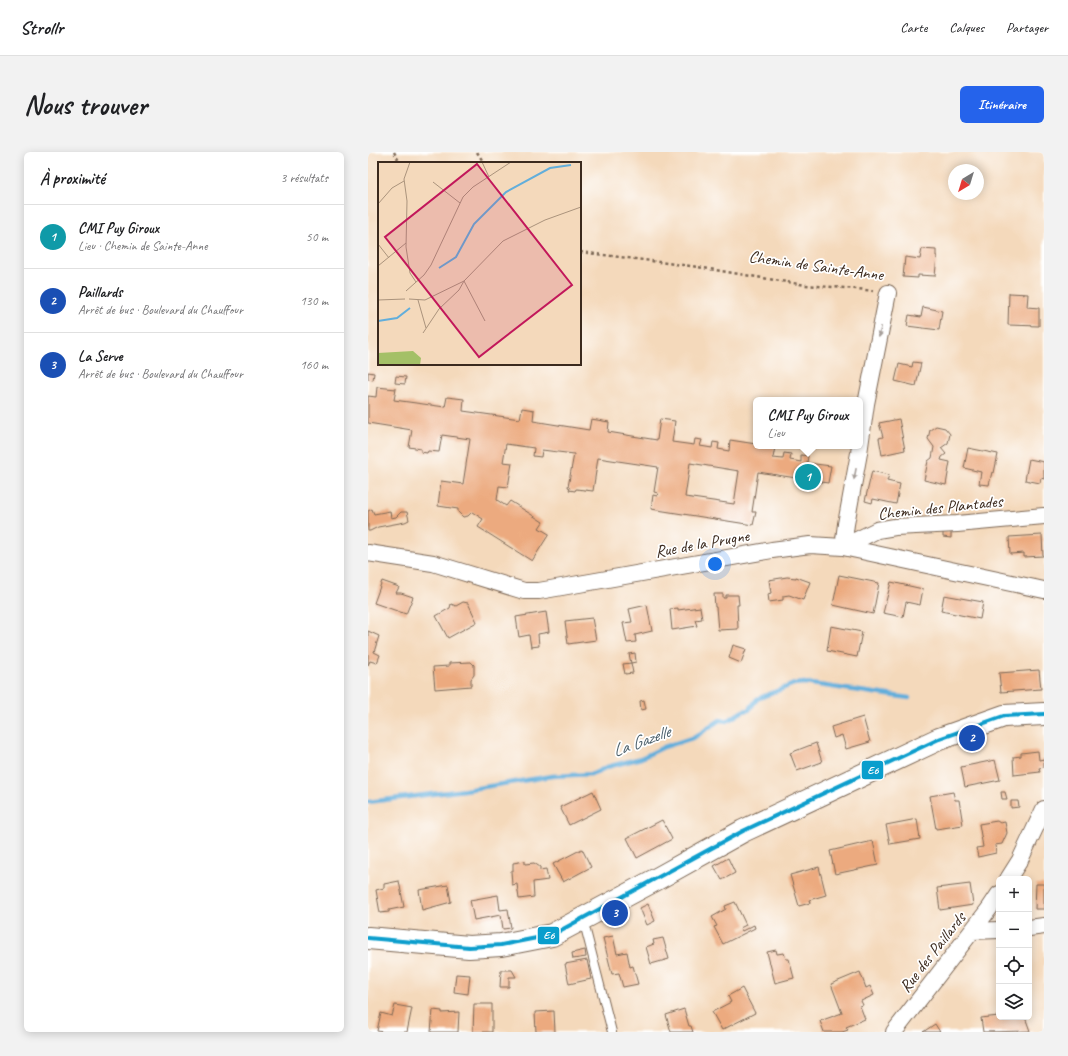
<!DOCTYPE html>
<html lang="fr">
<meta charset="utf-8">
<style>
:root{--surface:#fff;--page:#f2f2f2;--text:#202124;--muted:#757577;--line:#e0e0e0;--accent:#2563eb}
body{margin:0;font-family:Caveat,sans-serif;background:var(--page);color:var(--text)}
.controls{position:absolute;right:12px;bottom:12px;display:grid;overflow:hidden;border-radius:6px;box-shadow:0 2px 10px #0003}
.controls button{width:36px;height:36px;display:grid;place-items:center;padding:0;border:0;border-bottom:1px solid var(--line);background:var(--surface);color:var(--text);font:20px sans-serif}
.compass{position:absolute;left:580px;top:12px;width:36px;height:36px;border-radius:50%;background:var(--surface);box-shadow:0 2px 10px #0003;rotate:218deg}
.you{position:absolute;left:347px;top:412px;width:14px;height:14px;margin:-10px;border:3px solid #fff;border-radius:50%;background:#1a73e8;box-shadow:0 0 0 6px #1a73e833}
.badge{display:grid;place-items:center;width:26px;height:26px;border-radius:50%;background:var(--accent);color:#fff;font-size:13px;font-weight:700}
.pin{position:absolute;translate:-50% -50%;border:2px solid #fff;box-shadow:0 1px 4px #0006}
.popup{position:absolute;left:385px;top:245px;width:110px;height:52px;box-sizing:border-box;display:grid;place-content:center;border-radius:6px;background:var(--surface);filter:drop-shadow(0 1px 3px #0005);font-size:13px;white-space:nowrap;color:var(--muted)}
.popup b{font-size:15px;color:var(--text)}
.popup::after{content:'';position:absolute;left:50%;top:100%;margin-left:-8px;border:8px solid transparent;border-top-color:var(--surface)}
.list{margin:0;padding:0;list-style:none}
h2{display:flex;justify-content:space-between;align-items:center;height:52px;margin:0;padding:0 16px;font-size:17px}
h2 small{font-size:13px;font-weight:400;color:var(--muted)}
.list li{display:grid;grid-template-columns:26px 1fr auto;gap:12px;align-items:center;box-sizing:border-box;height:64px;padding:0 16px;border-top:1px solid var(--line)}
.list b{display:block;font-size:15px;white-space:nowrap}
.list p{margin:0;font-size:13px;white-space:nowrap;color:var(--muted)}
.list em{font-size:13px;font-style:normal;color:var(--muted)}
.icon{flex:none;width:22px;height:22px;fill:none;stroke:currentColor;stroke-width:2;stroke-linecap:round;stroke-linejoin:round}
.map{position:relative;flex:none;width:676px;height:880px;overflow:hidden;border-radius:6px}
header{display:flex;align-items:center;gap:24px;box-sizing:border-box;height:56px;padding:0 20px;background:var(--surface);border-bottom:1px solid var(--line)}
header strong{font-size:19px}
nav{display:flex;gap:22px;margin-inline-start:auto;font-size:14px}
.intro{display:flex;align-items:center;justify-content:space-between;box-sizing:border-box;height:96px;padding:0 24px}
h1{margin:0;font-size:28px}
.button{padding:10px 18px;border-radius:6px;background:var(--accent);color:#fff;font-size:14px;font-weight:700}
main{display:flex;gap:24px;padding:0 24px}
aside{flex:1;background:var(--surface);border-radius:6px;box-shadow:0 2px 10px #0003}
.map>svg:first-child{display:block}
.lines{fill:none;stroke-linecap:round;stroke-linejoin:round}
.stream{stroke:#62aedb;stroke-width:4.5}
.building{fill:#ecaa7f;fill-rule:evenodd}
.service-casing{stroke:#7c6755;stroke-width:10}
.minor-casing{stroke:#7c6755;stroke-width:18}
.secondary-casing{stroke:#7c6755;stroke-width:24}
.path{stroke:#7c6755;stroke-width:2.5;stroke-dasharray:3 3;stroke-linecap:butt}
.service{stroke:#fff;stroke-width:8}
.minor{stroke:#fff;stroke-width:16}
.secondary{stroke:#fff;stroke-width:22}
.bus-1-casing{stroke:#fff;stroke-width:7}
.bus-1{stroke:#099ecd;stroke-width:4}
.oneway{fill:#a79f9a}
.labels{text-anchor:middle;stroke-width:3.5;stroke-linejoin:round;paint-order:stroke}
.street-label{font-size:17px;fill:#3b2a1e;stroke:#fff}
.water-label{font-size:18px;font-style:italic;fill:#4b5f6a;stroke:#fff}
.inset-river{fill:none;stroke:#62aedb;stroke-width:2}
.inset-road{fill:none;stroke:#aa937c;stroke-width:1}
.view{fill:#c2185b;fill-opacity:0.15;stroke:#c2185b;stroke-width:2}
.inset-edge{fill:none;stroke:#3b2a1e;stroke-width:2}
.line-badge{stroke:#fff;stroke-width:1.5}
.badge-label{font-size:11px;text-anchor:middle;font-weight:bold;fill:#fff}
</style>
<header>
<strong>Strollr</strong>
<nav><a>Carte</a><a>Calques</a><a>Partager</a></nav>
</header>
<div class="intro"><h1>Nous trouver</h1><a class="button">Itinéraire</a></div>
<main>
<aside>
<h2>À proximité<small>3 résultats</small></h2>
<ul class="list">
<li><span class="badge" style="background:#0f9aa8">1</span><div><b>CMI Puy Giroux</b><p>Lieu · Chemin de Sainte-Anne</p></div><em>50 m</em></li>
<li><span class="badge" style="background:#1a4fb4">2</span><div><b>Paillards</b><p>Arrêt de bus · Boulevard du Chauffour</p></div><em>130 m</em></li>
<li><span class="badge" style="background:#1a4fb4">3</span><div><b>La Serve</b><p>Arrêt de bus · Boulevard du Chauffour</p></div><em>160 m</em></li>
</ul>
</aside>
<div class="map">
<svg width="676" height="880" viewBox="0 0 676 880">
<rect width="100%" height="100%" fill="#fff"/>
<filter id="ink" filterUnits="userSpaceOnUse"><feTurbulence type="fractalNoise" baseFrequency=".025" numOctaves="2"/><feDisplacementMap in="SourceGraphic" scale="8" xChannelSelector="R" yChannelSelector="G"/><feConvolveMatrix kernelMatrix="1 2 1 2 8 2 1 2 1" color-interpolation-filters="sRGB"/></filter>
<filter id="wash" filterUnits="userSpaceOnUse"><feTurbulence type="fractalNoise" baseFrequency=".012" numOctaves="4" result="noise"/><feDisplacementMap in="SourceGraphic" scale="16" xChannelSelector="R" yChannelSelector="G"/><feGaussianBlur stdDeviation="0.9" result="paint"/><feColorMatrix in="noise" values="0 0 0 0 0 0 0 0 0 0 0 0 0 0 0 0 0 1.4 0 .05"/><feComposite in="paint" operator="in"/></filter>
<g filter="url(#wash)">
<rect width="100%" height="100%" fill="#f4d9bb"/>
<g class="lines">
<path class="stream" d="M 0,650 L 97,638 L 184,624 L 225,622 L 239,615 L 273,606 L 296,595 L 327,585 L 352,568 L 359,569 L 375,559 L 381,558 L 389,547 L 426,532 L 436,531 L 541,546"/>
</g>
<g id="blocks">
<path class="building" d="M 554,97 L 568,98 L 568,104 L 569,104 L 567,124 L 550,123 L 550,126 L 535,125 L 537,105 L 552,107 Z
M 641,141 L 660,142 L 659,155 L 671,156 L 671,174 L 640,173 Z
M 555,155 L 574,159 L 571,178 L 539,174 L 541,163 L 553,165 Z
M 545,210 L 553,211 L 548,234 L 527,229 L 531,212 L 544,215 Z
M 0,220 L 6,221 L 5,228 L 0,227 Z
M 28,224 L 38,225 L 37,232 L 27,231 Z
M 9,235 L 28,237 L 26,248 L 77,255 L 79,245 L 96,247 L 95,259 L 152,267 L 154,256 L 166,258 L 165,269 L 221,278 L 223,267 L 241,270 L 240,280 L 289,288 L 292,267 L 307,269 L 304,290 L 326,293 L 327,287 L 334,288 L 332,294 L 344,296 L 345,290 L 351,291 L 350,297 L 361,299 L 362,288 L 388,292 L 388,294 L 407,295 L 405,306 L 415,307 L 416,301 L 423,302 L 422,308 L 433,310 L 433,303 L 440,304 L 439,311 L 463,314 L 460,331 L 390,320 L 384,360 L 388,360 L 385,373 L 283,357 L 285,343 L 289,344 L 290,341 L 286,340 L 290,315 L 230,306 L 225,339 L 208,337 L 207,339 L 201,338 L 202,336 L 200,335 L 206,302 L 174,298 L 173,305 L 165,304 L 166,296 L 138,292 L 135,310 L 144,311 L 140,335 L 131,334 L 129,348 L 138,354 L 142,349 L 175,370 L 171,376 L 181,382 L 164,409 L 110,375 L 115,367 L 104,360 L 100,364 L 95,365 L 90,360 L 90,357 L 70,354 L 73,329 L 95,332 L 102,287 L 74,283 L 71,300 L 60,299 L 59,301 L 53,300 L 53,297 L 41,295 L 44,278 L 0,271 L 0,244 L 8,245 ZM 322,311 L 371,319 L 366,352 L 317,345 Z
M 531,267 L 537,298 L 514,303 L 511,286 L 515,285 L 511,271 Z
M 568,274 L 577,276 L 582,282 L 580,291 L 573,296 L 578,302 L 574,305 L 573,308 L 582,310 L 578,333 L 556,328 L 560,309 L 564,306 L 566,295 L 560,287 L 562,278 Z
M 600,296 L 630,302 L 626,321 L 624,320 L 621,333 L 611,332 L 613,320 L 596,316 Z
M 661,307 L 676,310 L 676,327 L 673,326 L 672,331 L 657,328 Z
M 504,319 L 521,323 L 519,329 L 532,332 L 528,352 L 505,347 L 504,351 L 497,349 Z
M 4,357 L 6,362 L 22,359 L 23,366 L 28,365 L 33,360 L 39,360 L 41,368 L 37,370 L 10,375 L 2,379 L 0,379 L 0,359 Z
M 575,380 L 583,380 L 583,386 L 575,385 Z
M 674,383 L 675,404 L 656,405 L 656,401 L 642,402 L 641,385 Z
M 471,423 L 511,431 L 505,462 L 465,453 Z
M 419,425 L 428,426 L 428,425 L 442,430 L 435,448 L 421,443 L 415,444 L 415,448 L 401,450 L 400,442 L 403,441 L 401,428 Z
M 14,429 L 31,435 L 28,441 L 33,441 L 45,445 L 38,462 L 6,451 Z
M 523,430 L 555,437 L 552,453 L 538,450 L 535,465 L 515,461 Z
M 346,442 L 355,442 L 355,446 L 358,446 L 358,443 L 370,443 L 371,453 L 369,453 L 370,477 L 350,478 L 348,455 L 347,455 Z
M 576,443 L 615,450 L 612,467 L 573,459 Z
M 95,450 L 100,451 L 109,470 L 80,486 L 68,464 L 82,456 L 83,452 L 88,454 Z
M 279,453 L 284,479 L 267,483 L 268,490 L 259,491 L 255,471 L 264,470 L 261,457 Z
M 332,455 L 334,467 L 327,468 L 329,474 L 304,478 L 302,457 L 310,456 L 310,458 Z
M 178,460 L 181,480 L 170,482 L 171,494 L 163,495 L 161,483 L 151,485 L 148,465 Z
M 224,466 L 228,488 L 200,492 L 197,469 Z
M 463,474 L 494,480 L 489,505 L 459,499 Z
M 0,479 L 11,484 L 6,500 L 12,503 L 9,511 L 2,509 L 0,513 Z
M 365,493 L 378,497 L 373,511 L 361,506 Z
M 267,501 L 268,510 L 263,511 L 265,521 L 257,522 L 255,512 L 263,511 L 261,502 Z
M 103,510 L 106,513 L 106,523 L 103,527 L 103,534 L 67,537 L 65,515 L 81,514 L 81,511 Z
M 671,518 L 673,537 L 633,540 L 631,521 Z
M 276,548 L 278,557 L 273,558 L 272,549 Z
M 495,565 L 502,590 L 478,597 L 474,583 L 466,586 L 463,575 Z
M 448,591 L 454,610 L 429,619 L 422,601 Z
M 670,599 L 671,608 L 676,607 L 676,615 L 671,616 L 672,620 L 646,623 L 645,605 L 653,604 L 653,601 Z
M 627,608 L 632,628 L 597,635 L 593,615 Z
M 225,639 L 233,657 L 201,673 L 192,655 Z
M 585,640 L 587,648 L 591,648 L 595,673 L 568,677 L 562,644 Z
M 633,640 L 637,640 L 639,647 L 634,647 Z
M 643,649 L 650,649 L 651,655 L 643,656 Z
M 549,667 L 552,687 L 522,692 L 518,673 Z
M 294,668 L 304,687 L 269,706 L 259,686 Z
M 629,669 L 632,671 L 637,670 L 639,681 L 634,692 L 627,693 L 628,701 L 610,705 L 608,696 L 615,695 L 611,672 Z
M 505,689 L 510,713 L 467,722 L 462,699 Z
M 214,697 L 223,715 L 195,730 L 185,712 Z
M 360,706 L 367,721 L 354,728 L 346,714 Z
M 157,709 L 157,712 L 166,711 L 172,715 L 172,718 L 178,717 L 180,728 L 165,730 L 166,745 L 151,747 L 149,732 L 144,733 L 143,719 L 145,719 L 145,711 Z
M 451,715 L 458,743 L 441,748 L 442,751 L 431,754 L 422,723 Z
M 31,729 L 36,755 L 21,758 L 21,760 L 12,761 L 8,738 L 16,736 L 16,732 Z
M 602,732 L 605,753 L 572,758 L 569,736 Z
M 668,732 L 676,732 L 676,757 L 667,757 Z
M 80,733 L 83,750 L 54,758 L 51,738 Z
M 130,743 L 132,758 L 140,757 L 143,776 L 135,777 L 133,763 L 106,768 L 102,748 Z
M 367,750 L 378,773 L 372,776 L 374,779 L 386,773 L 387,776 L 355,792 L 346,775 L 349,774 L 344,765 L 358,757 L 357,754 Z
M 280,752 L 287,769 L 279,773 L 272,756 Z
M 245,784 L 249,802 L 259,800 L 262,815 L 265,814 L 270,832 L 255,835 L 251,821 L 244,822 L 235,786 Z
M 295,786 L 301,807 L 283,812 L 278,795 L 286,792 L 285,788 Z
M 217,798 L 218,805 L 205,807 L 204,801 Z
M 408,798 L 409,802 L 416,801 L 418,807 L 421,807 L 426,826 L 407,831 L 399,800 Z
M 219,808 L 223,827 L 201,832 L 197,812 Z
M 133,818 L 144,818 L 148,825 L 141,825 L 141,835 L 132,835 Z
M 492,820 L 498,836 L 502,834 L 506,843 L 493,849 L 495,853 L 492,854 L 497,867 L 478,875 L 480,878 L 474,880 L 456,880 L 452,869 L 474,861 L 463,832 Z
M 88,822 L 102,823 L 100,842 L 86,840 Z
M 374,836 L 387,861 L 354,878 L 344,860 L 363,850 L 360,844 Z
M 106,852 L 124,852 L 124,880 L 105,880 Z
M 27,853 L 44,856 L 39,880 L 15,880 L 9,879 L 13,861 L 24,864 Z
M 316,857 L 321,874 L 323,874 L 325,880 L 303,880 L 298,863 Z
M 65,858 L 74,859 L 74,861 L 91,860 L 90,880 L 63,880 Z
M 186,859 L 187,880 L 168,880 L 167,860 Z
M 631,864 L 657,865 L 662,879 L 615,880 L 613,866 Z
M 567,872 L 572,880 L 555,880 Z"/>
</g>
</g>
<g filter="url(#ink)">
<use href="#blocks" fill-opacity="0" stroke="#7c6755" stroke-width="1"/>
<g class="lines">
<defs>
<path id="service" d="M 215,767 L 244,880"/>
<path id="minor" d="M 475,395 L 478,372 L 491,301 L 498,252 L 520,141
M 475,395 L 509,378 L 527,375 L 589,372 L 676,364
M 0,401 L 65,411 L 156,439 L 171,439 L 404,398 L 442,393 L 475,395 L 676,438
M 640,727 L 652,708 L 676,657
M 661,776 L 676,774
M 604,779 L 631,778
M 526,880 L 621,757 L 631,742"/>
<path id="secondary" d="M 0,786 L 101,795 L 133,793 L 184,783 L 287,728 L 375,679 L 571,587 L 636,564 L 676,562"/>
</defs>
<use href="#service" class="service-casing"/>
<use href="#minor" class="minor-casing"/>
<use href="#secondary" class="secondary-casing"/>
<path class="path" d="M 26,0 L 32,11
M 109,0 L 116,11
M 212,100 L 323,114 L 437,133 L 490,137 L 505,139"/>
<use href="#service" class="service"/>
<use href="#minor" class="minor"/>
<use href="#secondary" class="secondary"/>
<defs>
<path id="bus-1" d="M 0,786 L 101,795 L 133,793 L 184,783 L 375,679 L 571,587 L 636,564 L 676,562"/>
</defs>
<use href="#bus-1" class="bus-1-casing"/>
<use href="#bus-1" class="bus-1"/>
</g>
<defs><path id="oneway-solid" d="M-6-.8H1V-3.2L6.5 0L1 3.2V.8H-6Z"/></defs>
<g class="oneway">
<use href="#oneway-solid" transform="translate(512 180) rotate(102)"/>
<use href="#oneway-solid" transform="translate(487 322) rotate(101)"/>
</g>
</g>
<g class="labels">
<g class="street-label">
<text transform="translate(448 113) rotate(8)" y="6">Chemin de Sainte-Anne</text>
<text transform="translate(572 355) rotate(-6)" y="6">Chemin des Plantades</text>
<text transform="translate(334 391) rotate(-10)" y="6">Rue de la Prugne</text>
<text transform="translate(564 800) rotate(-52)" y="6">Rue des Paillards</text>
</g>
<g class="water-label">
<text transform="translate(273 589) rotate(-20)" y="6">La Gazelle</text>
</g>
</g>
<g transform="translate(10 10)">
<rect width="203" height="203" fill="#f4d9bb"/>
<path d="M 35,189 L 43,196 L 42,203 L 0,203 L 0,191 Z" fill="#a4c067"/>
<path class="inset-river" d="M 61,106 L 78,95 L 96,62 L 128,30 L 172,6 L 193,3M 0,159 L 19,156 L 32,146"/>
<path class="inset-road" d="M 32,0 L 26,17 L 29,39 L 28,85 L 32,111 L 38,120M 104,0 L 111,15M 55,20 L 82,41M 0,42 L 14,26 L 26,19M 0,82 L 11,96M 0,104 L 28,81M 86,119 L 107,159M 28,129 L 46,113 L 53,103 L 85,35 L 95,25 L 133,0M 31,137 L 47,138 L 86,119 L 125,79 L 167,58 L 203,45M 0,138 L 27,137M 40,138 L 48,166M 45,171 L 61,147 L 81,128 L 86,119"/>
<path class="view" d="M 99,2 L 194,123 L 101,195 L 7,75 Z"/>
<rect width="203" height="203" class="inset-edge"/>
</g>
<g class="line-badge">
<rect x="493" y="608" width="23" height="20" rx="4" fill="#099ecd"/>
<rect x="169" y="774" width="23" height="19" rx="4" fill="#099ecd"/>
</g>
<g class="badge-label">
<text x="505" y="622">E6</text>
<text x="181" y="787">E6</text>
</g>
</svg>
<div class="controls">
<button>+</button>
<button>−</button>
<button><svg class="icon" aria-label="locate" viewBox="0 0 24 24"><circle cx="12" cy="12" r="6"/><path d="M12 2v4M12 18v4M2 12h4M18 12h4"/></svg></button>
<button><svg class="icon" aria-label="layers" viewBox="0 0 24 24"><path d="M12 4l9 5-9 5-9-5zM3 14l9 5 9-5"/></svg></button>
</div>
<svg class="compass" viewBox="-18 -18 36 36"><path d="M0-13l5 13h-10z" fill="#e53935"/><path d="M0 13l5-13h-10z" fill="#757577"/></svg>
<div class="you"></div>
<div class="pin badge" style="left:440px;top:325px;background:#0f9aa8">1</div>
<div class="popup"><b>CMI Puy Giroux</b>Lieu</div>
<div class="pin badge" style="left:604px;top:586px;background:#1a4fb4">2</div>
<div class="pin badge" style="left:247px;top:761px;background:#1a4fb4">3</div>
</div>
</main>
